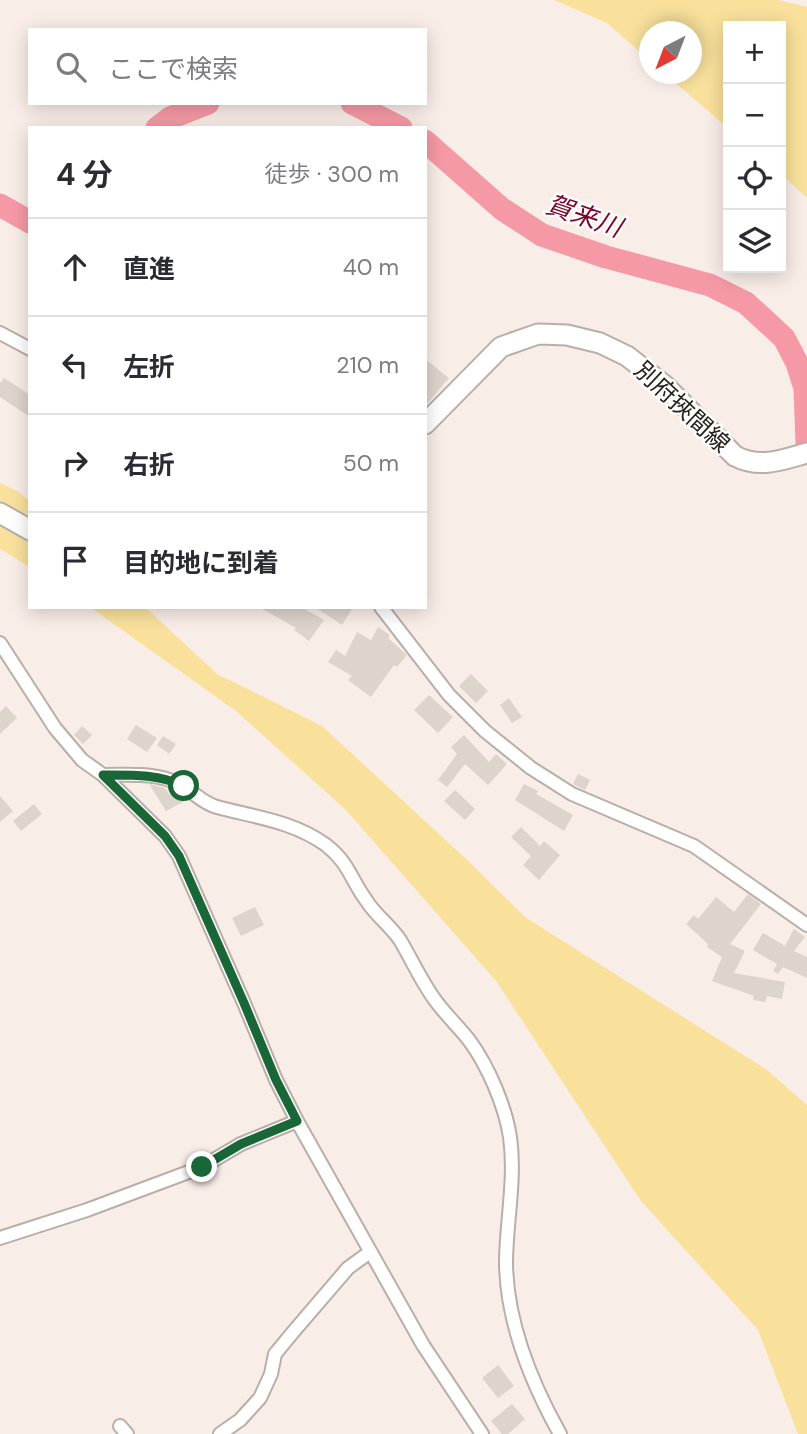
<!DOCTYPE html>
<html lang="ja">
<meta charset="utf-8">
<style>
:root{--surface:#fff;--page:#f2f2f3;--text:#2b2b33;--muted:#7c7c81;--line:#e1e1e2}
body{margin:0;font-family:"DM Sans","Noto Sans JP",sans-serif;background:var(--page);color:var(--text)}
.controls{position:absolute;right:21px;top:21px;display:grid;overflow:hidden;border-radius:0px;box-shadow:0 4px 18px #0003}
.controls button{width:63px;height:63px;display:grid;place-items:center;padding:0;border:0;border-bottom:2px solid var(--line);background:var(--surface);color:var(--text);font:35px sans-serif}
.compass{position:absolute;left:639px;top:21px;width:63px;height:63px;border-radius:50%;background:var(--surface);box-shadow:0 4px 18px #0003;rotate:222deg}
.stop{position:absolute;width:21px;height:21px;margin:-16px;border:5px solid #196736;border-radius:50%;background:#fff}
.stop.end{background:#196736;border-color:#fff;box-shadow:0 2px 7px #0008}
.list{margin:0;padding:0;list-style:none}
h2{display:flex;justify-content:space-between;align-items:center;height:91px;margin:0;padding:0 28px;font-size:30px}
h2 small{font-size:23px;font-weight:400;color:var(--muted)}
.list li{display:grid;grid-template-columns:46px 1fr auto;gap:21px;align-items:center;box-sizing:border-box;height:98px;padding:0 28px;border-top:2px solid var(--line)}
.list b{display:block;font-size:26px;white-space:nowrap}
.list em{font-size:23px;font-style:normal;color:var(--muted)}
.icon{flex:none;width:38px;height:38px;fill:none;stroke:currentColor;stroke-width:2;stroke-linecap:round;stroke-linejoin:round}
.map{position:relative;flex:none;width:807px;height:1434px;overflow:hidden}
.search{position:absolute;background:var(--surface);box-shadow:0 4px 18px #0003;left:28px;top:28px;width:399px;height:77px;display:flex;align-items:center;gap:18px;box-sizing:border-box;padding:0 24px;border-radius:0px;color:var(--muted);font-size:26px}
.panel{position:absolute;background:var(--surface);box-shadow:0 4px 18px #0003;left:28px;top:126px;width:399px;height:483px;border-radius:0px}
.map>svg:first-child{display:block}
.green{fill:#f9e19c}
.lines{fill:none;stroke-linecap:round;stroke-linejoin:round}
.river{stroke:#f699a6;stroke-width:23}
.building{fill:#ddd5cc}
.minor-casing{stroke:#b9aea8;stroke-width:16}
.primary-casing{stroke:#b9aea8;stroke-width:23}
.minor{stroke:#fff;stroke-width:12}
.primary{stroke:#fff;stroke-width:19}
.route{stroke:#196736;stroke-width:9}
.labels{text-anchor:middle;stroke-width:5;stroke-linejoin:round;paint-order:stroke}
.street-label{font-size:24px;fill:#25211e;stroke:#fffdfb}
.water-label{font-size:26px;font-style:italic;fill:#77052b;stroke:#fffdfb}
</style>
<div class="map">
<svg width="807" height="1434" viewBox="0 0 807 1434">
<rect width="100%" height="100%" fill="#f9ede7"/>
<path class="green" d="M 554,0 L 778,0 L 807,7 L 807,198 L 781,174 L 781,26 L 728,26 L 728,128 L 665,74 L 692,74 L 692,32 L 650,32 L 649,60 L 607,23 Z
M 0,483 L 19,492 L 30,502 L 30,567 L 0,549 Z
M 90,607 L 145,607 L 217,674 L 322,726 L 465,858 L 525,917 L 767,1070 L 807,1105 L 807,1434 L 798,1434 L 758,1330 L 641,1201 L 496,981 L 346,810 L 236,711 Z"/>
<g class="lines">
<path class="river" d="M 352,103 L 401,128
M 157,128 L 170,118 L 208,103
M 425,141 L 502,209 L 542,235 L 606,257 L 710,285 L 746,303 L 784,338 L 797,363 L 805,388 L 807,444
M 0,205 L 30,222"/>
</g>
<path class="building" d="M 425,359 L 449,378 L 425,406 Z
M 4,378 L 30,395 L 30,417 L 0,397 L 0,383 Z
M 259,607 L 301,607 L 324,620 L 309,641 L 294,630 L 296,628 Z
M 315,607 L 353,607 L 342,625 Z
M 378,627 L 390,635 L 388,638 L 407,655 L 397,667 L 394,665 L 371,697 L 348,680 L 352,676 L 328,662 L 336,650 L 345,656 L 357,632 L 371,640 Z
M 471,674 L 488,691 L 476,703 L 459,686 Z
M 429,695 L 453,717 L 438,733 L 414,710 Z
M 509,698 L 522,717 L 512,723 L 500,705 Z
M 6,706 L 17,718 L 0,734 L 0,712 Z
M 136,725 L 157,738 L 147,752 L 127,739 Z
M 82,726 L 92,735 L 83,744 L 74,735 Z
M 464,735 L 489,762 L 496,754 L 507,764 L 488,785 L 465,764 L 447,787 L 438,780 L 457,754 L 451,747 Z
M 163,736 L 176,744 L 169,754 L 157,745 Z
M 578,774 L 590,780 L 585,790 L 573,784 Z
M 149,784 L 165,788 L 170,795 L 176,792 L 185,801 L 166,811 Z
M 524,784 L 538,791 L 536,794 L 573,815 L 564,831 L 515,800 Z
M 455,790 L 475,809 L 465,820 L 444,801 Z
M 0,796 L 13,811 L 0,822 Z
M 34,804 L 42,814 L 21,831 L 13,821 Z
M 521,827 L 540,846 L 544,841 L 560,855 L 539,880 L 523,865 L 531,856 L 511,837 Z
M 748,894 L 761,904 L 730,944 L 745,951 L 734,973 L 785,982 L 782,999 L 767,996 L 765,1002 L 753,1000 L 754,996 L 712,981 L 722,957 L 707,947 L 708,944 L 686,924 L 694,915 L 698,919 L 716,897 L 734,912 Z
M 255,907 L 264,925 L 241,936 L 232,918 Z
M 794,929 L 805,937 L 794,951 L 807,957 L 807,978 L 783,967 L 778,974 L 773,971 L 777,964 L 753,950 L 763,933 L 785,946 Z
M 498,1365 L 514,1386 L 498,1398 L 482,1378 Z
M 512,1404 L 525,1419 L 508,1434 L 502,1434 L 491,1421 Z"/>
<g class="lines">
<defs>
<path id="minor" d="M 0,333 L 30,349
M 381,607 L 449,695 L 485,731 L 531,768 L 572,794 L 694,846 L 807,925
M 0,643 L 55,728 L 82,760 L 103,775 L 165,836 L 179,856 L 244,1003 L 276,1080 L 297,1121 L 423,1345 L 482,1434
M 103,775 C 130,775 158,772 181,785 C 194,792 202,803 217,807 C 254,817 293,821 326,845 C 349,863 350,878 366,900 C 375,915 390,925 400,940 C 412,960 421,981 435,1000 C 445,1014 458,1026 469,1040 C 488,1066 505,1105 510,1137 C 516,1180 506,1222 506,1264 C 507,1324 531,1382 560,1434
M 0,1238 L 87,1210 L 202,1167 L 241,1144 L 297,1121
M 120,1426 L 127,1434
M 220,1434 L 240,1420 L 260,1398 L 271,1374 L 275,1354 L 294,1331 L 348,1268 L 370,1252"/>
<path id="primary" d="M 425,424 L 501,347 L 538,334 L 567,335 L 600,343 L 627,356 L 664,385 L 735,456 C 760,469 781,460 807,453
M 0,513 L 30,530"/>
</defs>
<use href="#minor" class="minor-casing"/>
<use href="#primary" class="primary-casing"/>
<use href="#minor" class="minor"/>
<use href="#primary" class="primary"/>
</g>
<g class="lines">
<path class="route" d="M 184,786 C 158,774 132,775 103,775 L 165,836 L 179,856 L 244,1003 L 276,1080 L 297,1121 L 241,1144 L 202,1167"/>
</g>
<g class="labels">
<g class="street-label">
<text transform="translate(682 407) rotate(43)" y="8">別府挾間線</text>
</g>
<g class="water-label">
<text transform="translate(584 216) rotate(19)" y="9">賀来川</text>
</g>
</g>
</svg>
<div class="controls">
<button>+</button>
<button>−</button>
<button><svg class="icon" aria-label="locate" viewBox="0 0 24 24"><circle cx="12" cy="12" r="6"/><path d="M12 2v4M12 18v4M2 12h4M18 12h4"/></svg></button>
<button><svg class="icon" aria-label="layers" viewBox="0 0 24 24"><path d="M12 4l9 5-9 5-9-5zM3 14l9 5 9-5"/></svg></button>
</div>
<svg class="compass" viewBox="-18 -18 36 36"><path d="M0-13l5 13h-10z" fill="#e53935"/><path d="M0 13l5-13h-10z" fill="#7c7c81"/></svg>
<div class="stop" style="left:184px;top:786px"></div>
<div class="stop end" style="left:202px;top:1167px"></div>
<div class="search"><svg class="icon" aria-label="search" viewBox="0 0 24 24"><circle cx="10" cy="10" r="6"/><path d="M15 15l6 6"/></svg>ここで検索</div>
<section class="panel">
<h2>4 分<small>徒歩 · 300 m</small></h2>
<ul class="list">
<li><svg class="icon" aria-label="ahead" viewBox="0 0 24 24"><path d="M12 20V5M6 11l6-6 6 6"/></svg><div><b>直進</b></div><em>40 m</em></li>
<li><svg class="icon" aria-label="left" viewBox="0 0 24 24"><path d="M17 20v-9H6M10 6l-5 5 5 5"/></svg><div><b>左折</b></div><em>210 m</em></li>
<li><svg class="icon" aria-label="right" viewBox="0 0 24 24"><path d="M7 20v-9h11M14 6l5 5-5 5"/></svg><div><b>右折</b></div><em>50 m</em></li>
<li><svg class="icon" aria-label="arrive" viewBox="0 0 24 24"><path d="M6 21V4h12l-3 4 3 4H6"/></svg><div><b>目的地に到着</b></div></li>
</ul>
</section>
</div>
